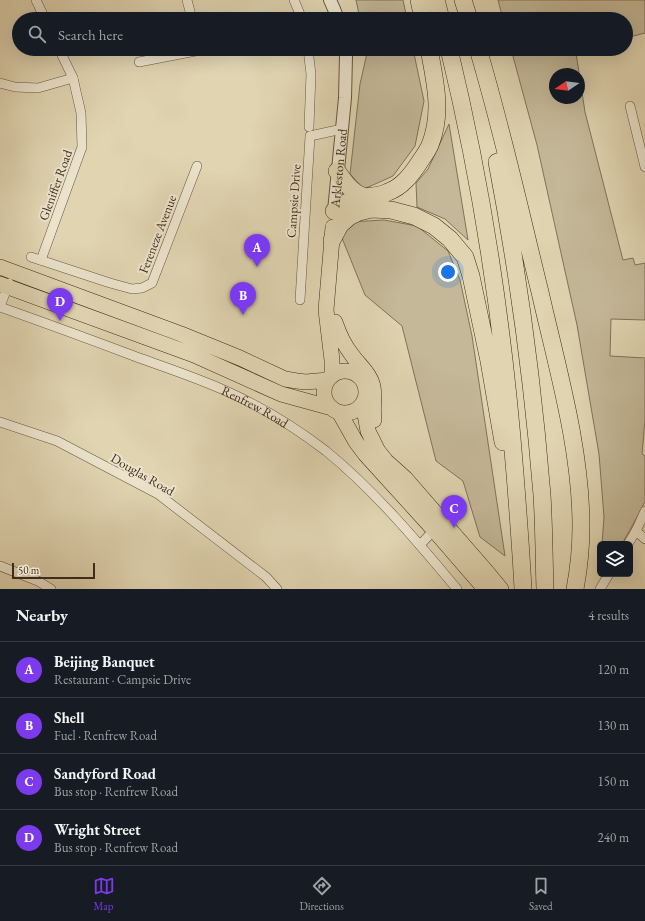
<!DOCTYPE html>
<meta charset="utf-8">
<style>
:root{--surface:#171b24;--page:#20242c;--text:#f1f3f6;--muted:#9ea1a6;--line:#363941;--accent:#7c3aed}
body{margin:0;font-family:"EB Garamond",serif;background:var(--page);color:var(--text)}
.controls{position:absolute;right:12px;bottom:12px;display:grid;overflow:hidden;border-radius:6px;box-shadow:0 4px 16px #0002}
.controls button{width:36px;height:36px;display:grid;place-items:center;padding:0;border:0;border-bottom:1px solid var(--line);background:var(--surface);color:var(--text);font:20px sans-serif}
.compass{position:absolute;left:549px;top:68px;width:36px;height:36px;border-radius:50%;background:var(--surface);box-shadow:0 4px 16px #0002;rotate:257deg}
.scale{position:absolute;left:12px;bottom:10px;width:83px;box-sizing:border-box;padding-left:4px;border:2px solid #3e2d1b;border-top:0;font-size:11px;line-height:14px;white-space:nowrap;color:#3e2d1b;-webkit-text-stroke:3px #ebe3cc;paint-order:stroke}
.you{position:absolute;left:448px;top:272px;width:14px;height:14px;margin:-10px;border:3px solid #fff;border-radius:50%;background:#1a73e8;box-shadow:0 0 0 6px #1a73e833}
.badge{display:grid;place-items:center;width:26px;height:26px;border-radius:50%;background:var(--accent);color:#fff;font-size:13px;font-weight:700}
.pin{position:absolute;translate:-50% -33px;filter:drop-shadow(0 1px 2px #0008)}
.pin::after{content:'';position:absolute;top:21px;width:14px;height:12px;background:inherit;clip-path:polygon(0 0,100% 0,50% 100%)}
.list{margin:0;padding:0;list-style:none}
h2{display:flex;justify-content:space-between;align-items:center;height:52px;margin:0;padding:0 16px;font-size:17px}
h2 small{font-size:13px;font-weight:400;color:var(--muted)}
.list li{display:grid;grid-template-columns:26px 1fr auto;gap:12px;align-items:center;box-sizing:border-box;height:56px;padding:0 16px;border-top:1px solid var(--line)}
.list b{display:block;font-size:15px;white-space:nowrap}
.list p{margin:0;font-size:13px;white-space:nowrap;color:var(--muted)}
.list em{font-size:13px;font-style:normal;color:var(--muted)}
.icon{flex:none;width:22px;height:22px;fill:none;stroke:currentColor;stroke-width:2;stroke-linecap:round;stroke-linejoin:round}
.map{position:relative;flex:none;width:645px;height:589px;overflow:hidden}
.search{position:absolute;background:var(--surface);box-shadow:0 4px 16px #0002;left:12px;right:12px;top:12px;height:44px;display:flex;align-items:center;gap:10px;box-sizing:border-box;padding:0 14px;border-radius:22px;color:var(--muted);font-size:15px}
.sheet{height:276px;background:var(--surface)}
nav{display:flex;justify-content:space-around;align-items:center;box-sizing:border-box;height:56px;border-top:1px solid var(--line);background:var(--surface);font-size:11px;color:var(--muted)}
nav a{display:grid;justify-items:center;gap:2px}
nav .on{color:var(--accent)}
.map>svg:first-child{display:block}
.green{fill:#c4b898;stroke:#81725a;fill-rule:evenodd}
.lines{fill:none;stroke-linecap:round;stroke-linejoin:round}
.minor-casing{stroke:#665740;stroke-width:10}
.tertiary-casing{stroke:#665740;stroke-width:14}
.primary-casing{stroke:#3e2d1b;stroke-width:16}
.motorway-casing{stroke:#3e2d1b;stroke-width:18}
.minor{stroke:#ebe3cc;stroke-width:9}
.tertiary{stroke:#ebe3cc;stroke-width:12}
.primary{stroke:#e0d4b1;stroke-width:15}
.motorway{stroke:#e0d4b1;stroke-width:17}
.labels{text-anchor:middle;stroke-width:4;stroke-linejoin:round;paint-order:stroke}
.street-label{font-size:13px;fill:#3e2d1b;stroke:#ebe3cc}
</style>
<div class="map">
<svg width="645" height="589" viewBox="0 0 645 589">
<rect width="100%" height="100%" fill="#e0d4b1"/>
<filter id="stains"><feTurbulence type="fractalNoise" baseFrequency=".005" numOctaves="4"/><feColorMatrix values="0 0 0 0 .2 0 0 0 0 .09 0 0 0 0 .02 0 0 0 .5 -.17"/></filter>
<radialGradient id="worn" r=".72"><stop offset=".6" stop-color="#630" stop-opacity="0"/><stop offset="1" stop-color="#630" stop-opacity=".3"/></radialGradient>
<path class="green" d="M 356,0 L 403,0 L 407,19 L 360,19 Z
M 498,0 L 645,0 L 645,33 L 626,38 L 626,19 L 503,19 Z
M 368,49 L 413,49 L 424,101 L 415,146 L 393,176 L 364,189 L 350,174 L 360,84 Z
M 511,49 L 589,49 L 576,53 L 585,112 L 623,260 L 633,258 L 635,265 L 645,263 L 645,320 L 611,319 L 610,356 L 645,358 L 645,420 L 642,454 L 645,456 L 645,501 L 641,510 L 622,544 L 602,544 L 604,517 L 599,454 L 577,325 L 537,145 ZM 555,74 L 579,74 L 579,98 L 555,98 Z
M 449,124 L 468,240 L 445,219 L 417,207 L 416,183 L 428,169 Z
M 384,220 L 417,226 L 448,251 L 460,280 L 472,336 L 505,556 L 480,537 L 463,481 L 436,461 L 402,326 L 365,295 L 340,233 L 350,222 Z"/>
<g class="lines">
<defs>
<g id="minor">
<path d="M 36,0 L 45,19"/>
<path d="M 187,0 L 192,19"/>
<path d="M 294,0 L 302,19"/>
<path d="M 308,49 L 311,74 L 309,127"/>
<path d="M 139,62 L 206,49"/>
<path d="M 0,83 L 15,87 L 38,88 L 73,78"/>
<path d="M 630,106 L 645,167"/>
<path d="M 31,257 L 110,283 L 132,289 L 142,288 L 152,283 L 197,166"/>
<path d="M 41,260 L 82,147 L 81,113 L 73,78 L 59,49"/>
<path d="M 300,300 L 310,136 L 342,129"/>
<path d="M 0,306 L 9,283"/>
<path id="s1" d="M 0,307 C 45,323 89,339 134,356 C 164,367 195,377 224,390 C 260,406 295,427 326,451 C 375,491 416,540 457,589"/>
<path d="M 0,422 L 57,441 L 158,494 L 266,577 L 277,589"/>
<path d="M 636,531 L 645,539"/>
<path d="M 628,544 L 636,531 L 645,511"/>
<path d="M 420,545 L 434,530"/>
<path d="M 0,566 L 38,581 L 51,589"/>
<path d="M 600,589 L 609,574"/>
</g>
<g id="tertiary">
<path d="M 330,0 L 334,9 L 338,19"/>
<path id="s2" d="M 334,211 L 345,98 L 346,56 L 345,49"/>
</g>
<path id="primary" d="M 0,267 L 181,334 L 240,358 L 285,379 L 297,381 L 306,382 L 328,380
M 0,284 L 194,355 L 281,394 L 332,408
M 335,322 C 339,334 344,345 352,355 C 358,364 369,372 372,383 C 376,394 372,407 374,420
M324 392a21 21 0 1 1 42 0a21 21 0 1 1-42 0Z
M 332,376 L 332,360 L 326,310 L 333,227
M 363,404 L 368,431 L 378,451 L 386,461 L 405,478 L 486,571 L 501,589
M 339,412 L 356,442 L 365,454 L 434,530 L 485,589"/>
<path id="motorway" d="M 419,0 L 423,19
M 436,0 L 441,19
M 463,0 L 469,19
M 449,49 C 483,189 504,331 515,474 C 518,512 521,551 523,589
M 478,49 C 502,129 520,211 540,292 C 557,367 581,448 581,526 C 581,547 579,568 575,589
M 497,162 C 518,272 533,384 542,495 C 544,526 544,558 545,589
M 337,171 C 345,182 351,193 365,197
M 334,211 C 343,203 353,199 364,197 C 373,196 381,196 388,192 C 402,187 411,175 419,163 C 422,158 427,152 430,145 C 443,112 435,82 429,49
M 332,240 L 340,225 L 349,217 L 359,212 L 372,209 L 391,210 L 414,216 L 434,226 L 450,239 L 465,257 L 471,276 L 489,361 L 503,442"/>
</defs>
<use href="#minor" class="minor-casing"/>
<use href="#tertiary" class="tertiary-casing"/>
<use href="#primary" class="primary-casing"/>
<use href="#motorway" class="motorway-casing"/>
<use href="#minor" class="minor"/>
<use href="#tertiary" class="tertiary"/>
<use href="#primary" class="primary"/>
<use href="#motorway" class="motorway"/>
</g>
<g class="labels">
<g class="street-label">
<text dy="5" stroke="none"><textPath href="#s2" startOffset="43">Arkleston Road</textPath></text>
<text transform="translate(55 185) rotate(-70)" y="5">Gleniffer Road</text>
<text transform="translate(293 201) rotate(-86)" y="5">Campsie Drive</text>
<text transform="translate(157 234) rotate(-69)" y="5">Fereneze Avenue</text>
<text dy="5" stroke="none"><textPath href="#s1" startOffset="274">Renfrew Road</textPath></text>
<text transform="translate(143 474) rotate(30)" y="5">Douglas Road</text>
</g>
</g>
<rect width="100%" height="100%" filter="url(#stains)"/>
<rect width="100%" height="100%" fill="url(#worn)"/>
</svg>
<div class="controls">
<button><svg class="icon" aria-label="layers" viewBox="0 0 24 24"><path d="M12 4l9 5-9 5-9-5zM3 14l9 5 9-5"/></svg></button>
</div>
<svg class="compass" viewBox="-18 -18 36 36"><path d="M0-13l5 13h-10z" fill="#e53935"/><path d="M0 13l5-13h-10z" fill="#9ea1a6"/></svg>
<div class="scale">50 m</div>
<div class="you"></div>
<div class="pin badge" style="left:257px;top:267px">A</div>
<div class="pin badge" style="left:243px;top:315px">B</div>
<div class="pin badge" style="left:454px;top:528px">C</div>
<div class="pin badge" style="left:60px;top:321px">D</div>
<div class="search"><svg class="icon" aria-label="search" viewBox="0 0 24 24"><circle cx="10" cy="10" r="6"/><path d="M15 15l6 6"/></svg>Search here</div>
</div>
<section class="sheet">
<h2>Nearby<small>4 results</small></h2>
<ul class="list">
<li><span class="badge">A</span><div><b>Beijing Banquet</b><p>Restaurant · Campsie Drive</p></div><em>120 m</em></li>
<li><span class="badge">B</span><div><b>Shell</b><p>Fuel · Renfrew Road</p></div><em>130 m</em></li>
<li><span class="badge">C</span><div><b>Sandyford Road</b><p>Bus stop · Renfrew Road</p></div><em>150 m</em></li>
<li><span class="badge">D</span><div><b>Wright Street</b><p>Bus stop · Renfrew Road</p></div><em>240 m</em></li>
</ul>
</section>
<nav>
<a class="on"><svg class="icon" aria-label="map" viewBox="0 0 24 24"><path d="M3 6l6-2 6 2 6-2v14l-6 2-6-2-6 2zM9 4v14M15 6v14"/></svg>Map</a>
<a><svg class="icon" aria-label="directions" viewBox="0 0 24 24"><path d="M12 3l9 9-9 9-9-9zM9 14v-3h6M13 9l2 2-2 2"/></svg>Directions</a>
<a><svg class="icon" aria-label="saved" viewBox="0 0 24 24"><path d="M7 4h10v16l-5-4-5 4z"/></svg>Saved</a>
</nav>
